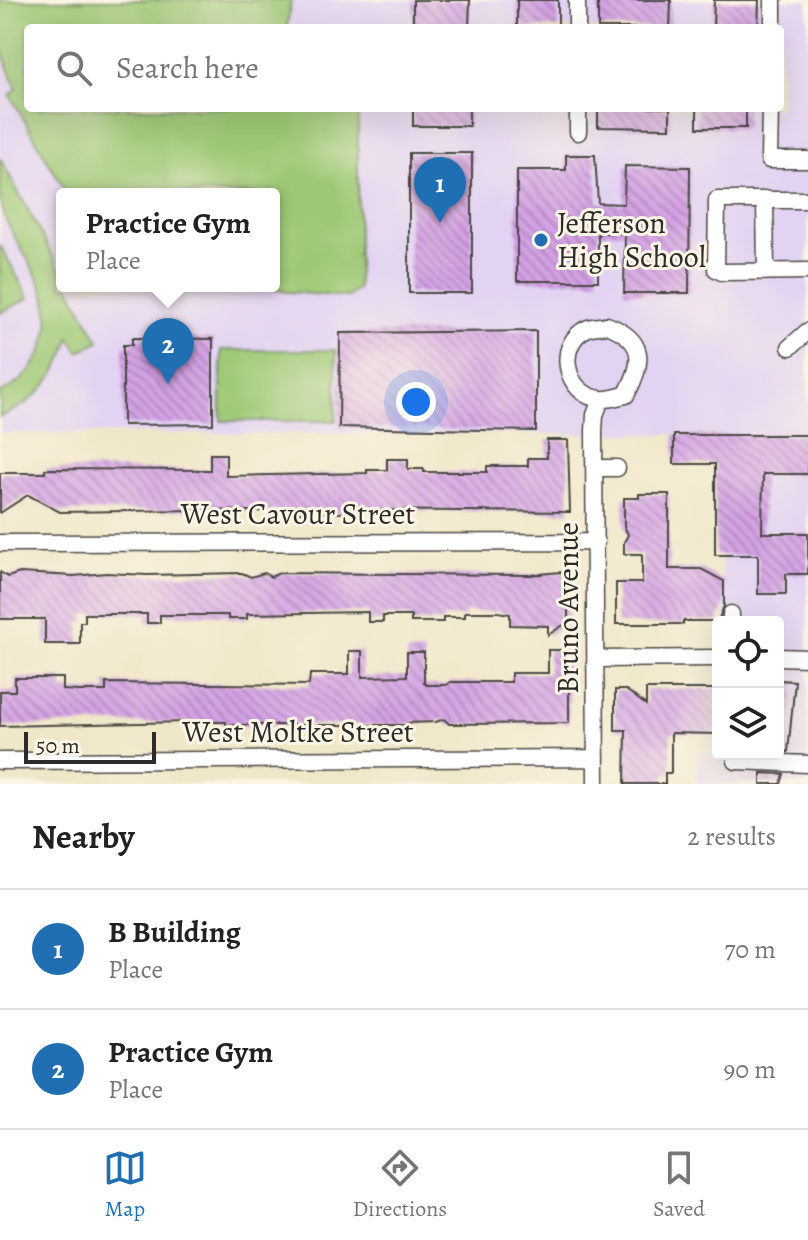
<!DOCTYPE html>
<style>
:root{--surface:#fff;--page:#f2f2f2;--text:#222;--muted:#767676;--line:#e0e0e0;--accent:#1f6fb2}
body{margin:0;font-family:Alegreya,serif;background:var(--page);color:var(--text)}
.controls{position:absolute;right:24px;bottom:24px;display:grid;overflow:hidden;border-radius:8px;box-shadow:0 8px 32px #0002}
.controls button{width:72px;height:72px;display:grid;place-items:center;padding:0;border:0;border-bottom:2px solid var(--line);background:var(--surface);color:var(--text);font:40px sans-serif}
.scale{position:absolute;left:24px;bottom:20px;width:132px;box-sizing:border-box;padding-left:8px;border:4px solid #2b2b2b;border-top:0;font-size:22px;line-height:28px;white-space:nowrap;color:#2b2b2b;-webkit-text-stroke:6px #fcf5e5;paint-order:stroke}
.you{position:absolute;left:416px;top:402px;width:28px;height:28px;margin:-20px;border:6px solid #fff;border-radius:50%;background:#1a73e8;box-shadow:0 0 0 12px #1a73e833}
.badge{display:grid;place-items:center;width:52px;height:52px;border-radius:50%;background:var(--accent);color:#fff;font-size:26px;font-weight:700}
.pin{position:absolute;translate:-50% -66px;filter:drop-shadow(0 2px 4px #0008)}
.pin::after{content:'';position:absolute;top:42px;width:28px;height:24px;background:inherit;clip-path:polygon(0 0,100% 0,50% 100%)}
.popup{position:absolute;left:56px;top:188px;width:224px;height:104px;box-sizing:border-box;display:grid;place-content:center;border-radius:8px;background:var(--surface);filter:drop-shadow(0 2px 6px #0005);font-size:26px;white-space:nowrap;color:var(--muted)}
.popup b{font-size:30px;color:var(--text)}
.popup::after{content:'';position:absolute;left:50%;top:100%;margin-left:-16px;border:16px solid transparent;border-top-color:var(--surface)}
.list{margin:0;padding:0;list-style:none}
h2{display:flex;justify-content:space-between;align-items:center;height:104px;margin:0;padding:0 32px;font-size:34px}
h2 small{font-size:26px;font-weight:400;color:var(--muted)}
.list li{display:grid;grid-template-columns:52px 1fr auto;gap:24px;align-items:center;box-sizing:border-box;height:120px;padding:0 32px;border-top:2px solid var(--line)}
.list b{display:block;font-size:30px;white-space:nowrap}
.list p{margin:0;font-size:26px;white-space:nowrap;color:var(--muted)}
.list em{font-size:26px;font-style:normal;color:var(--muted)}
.icon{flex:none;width:44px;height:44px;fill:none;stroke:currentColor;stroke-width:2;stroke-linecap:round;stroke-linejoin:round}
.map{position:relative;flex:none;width:808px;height:784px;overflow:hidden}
.search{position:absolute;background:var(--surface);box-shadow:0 8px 32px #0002;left:24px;right:24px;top:24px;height:88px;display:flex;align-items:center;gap:20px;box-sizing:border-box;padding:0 28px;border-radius:8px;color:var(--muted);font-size:30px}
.sheet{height:344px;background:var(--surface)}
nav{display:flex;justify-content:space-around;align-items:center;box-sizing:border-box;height:112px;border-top:2px solid var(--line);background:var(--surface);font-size:22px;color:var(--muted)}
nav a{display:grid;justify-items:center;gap:4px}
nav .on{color:var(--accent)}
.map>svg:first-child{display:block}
.built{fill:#e3d3f2;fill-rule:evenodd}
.pitch{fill:#9dc875;stroke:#647a50;stroke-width:2}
.building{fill:url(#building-back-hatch)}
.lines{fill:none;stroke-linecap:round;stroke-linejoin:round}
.minor-casing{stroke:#494743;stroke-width:19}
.minor{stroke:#fff;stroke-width:16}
.poi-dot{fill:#1f6fb2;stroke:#fcf5e5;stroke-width:3}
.labels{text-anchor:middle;stroke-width:6;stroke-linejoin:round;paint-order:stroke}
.poi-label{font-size:30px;fill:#2b2b2b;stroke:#fcf5e5;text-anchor:start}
.street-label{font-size:30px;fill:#2b2b2b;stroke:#fcf5e5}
</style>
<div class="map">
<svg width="808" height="784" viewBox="0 0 808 784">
<defs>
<pattern id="building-back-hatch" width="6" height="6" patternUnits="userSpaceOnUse" patternTransform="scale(2)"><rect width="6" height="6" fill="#d3a1e4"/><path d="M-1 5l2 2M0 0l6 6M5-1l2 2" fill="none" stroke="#ab83b9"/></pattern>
</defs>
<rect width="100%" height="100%" fill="#fcf5e5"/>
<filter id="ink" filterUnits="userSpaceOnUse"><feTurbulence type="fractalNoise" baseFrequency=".0125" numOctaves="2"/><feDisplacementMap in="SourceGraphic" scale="16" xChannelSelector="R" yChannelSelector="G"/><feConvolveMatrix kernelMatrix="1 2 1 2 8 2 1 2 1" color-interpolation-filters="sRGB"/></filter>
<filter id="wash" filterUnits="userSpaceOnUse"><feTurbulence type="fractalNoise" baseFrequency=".006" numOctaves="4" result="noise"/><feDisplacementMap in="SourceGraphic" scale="32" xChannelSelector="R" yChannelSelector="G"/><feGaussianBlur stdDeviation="1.8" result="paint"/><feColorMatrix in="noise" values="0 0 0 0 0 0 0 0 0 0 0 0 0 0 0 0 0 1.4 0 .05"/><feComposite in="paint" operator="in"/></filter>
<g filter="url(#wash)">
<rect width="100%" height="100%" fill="#f0e7c9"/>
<path class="built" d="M 0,0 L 808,0 L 808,784 L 697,784 L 697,754 L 778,754 L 778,622 L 725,622 L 721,555 L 715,555 L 715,434 L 0,433 ZM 28,28 L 780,28 L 780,108 L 28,108 ZM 62,194 L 274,194 L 274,286 L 62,286 Z"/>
<path class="pitch" d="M 0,0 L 291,0 L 287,28 L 28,28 L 28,108 L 358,108 L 358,288 L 348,297 L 286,292 L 264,286 L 274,286 L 274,194 L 67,194 L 10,95 L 17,89 C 0,55 0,37 0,0 Z
M 0,158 L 62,273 L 62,286 L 69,286 L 99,341 L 79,352 L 70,337 C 60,376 37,402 0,417 L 0,393 C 19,385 34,369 42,350 C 66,294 18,257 1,208 C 0,194 0,173 0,158 Z
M 0,245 L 29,298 L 0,313 Z
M 221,350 L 336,350 L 336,421 L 221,421 Z"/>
<g id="blocks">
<path class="building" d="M 413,0 L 470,0 L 469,28 L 413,28 Z
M 517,0 L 558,0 L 558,28 L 517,28 Z
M 598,0 L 671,0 L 670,28 L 598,28 Z
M 714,0 L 759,0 L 758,28 L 713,28 Z
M 413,108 L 469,108 L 469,126 L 413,126 Z
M 598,108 L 670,108 L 670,128 L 598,127 Z
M 697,108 L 746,108 L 746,128 L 697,128 Z
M 409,153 L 472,153 L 472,293 L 409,293 Z
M 566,155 L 595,155 L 598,203 L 624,204 L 625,166 L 690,167 L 689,293 L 624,293 L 625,233 L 598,233 L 598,281 L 517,281 L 517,170 L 566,170 Z
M 536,331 L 536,431 L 339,427 L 340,333 Z
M 132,338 L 213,339 L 213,424 L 123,425 L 123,345 L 132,345 Z
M 674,435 L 808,435 L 808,474 L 763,474 L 762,533 L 808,533 L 808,574 L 786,574 L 786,594 L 758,594 L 758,555 L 715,555 L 715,464 L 674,464 Z
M 547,440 L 568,440 L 570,512 L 348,510 L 344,513 L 197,510 L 60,512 L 28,495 L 0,513 L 0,473 L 45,473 L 45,469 L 210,470 L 210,454 L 226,454 L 226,476 L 367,473 L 367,470 L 387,470 L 387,459 L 408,459 L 408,469 L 424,469 L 424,472 L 487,472 L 487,466 L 528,466 L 528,458 L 547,458 Z
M 639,494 L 669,494 L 669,569 L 701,569 L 724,581 L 724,606 L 718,621 L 683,621 L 683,624 L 616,624 L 616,583 L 642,583 L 642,554 L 624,554 L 624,542 L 628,535 L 624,526 L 624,498 L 639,498 Z
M 0,572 L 8,577 L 20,573 L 74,576 L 106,573 L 147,575 L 242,573 L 251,577 L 264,573 L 271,577 L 279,573 L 530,575 L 560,572 L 565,574 L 565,586 L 568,586 L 568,622 L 548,635 L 548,626 L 510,625 L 510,614 L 498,612 L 465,612 L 465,617 L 443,617 L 443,622 L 411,622 L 411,616 L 383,616 L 383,622 L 368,622 L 368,612 L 247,614 L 247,619 L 228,619 L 228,615 L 160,615 L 160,623 L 147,623 L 147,614 L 85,614 L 85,622 L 80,622 L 80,644 L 45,644 L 45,619 L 0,619 Z
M 548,650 L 569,650 L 569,723 L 449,724 L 444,719 L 436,722 L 407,723 L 407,725 L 226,725 L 226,722 L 187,722 L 0,726 L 0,691 L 15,691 L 15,678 L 63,678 L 63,690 L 79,691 L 106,691 L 106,683 L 309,685 L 310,674 L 349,674 L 349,651 L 362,651 L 362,677 L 407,676 L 407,652 L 424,652 L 424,683 L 427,685 L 446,685 L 450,682 L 511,682 L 511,673 L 548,673 Z
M 778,680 L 795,681 L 788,752 L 778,752 Z
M 646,689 L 718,689 L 718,734 L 671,733 L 671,773 L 665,773 L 665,784 L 625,784 L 626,730 L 615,730 L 615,690 L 626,690 L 646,705 Z
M 761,773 L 784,774 L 781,784 L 761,784 Z"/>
</g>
</g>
<g filter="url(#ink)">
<use href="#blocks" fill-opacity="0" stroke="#494743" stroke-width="2"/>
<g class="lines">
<defs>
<path id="minor" d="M 577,0 L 577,28
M 773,28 L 773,0
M 578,108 L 578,132
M 770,108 L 769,160 L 808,160
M 765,199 L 766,272
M 808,200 L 717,200 L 716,269 L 722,272 L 808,271
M 607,325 C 646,340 644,362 626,395 C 619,396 608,400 601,399 C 565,396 554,343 588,328 C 593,326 602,326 607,325 Z
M 790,347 L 808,331
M 595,468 L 617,468
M 0,543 L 596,542
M 731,622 L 731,614
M 778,657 L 808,658
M 597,659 L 718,658
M 0,761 L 596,758
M 736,761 L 808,764
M 596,784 L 594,431 L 595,415 L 601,399"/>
</defs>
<use href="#minor" class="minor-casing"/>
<use href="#minor" class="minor"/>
</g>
</g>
<circle class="poi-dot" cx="541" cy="240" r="8"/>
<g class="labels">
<g class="poi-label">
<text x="557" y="233">Jefferson<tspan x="557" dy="34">High School</tspan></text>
</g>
<g class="street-label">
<text x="298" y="524">West Cavour Street</text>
<text transform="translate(568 608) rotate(-90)" y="10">Bruno Avenue</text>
<text x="298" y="742">West Moltke Street</text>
</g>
</g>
</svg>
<div class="controls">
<button><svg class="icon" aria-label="locate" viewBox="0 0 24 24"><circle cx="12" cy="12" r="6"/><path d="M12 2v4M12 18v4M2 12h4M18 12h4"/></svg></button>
<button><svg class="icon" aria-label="layers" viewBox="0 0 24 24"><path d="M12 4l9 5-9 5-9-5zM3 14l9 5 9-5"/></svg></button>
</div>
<div class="scale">50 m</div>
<div class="you"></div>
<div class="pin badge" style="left:440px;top:223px">1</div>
<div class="pin badge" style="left:168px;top:384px">2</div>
<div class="popup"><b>Practice Gym</b>Place</div>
<div class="search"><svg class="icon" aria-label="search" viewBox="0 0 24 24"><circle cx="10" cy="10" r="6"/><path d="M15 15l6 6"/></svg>Search here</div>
</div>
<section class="sheet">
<h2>Nearby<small>2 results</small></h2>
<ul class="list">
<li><span class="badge">1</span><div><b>B Building</b><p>Place</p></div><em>70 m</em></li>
<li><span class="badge">2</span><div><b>Practice Gym</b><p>Place</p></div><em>90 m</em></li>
</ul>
</section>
<nav>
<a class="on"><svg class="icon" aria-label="map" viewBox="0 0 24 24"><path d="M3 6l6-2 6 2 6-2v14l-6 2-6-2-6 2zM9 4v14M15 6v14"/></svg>Map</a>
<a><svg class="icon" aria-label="directions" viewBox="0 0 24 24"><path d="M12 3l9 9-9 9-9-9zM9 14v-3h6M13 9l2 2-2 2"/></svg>Directions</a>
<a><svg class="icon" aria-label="saved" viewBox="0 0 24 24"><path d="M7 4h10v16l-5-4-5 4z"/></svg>Saved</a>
</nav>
